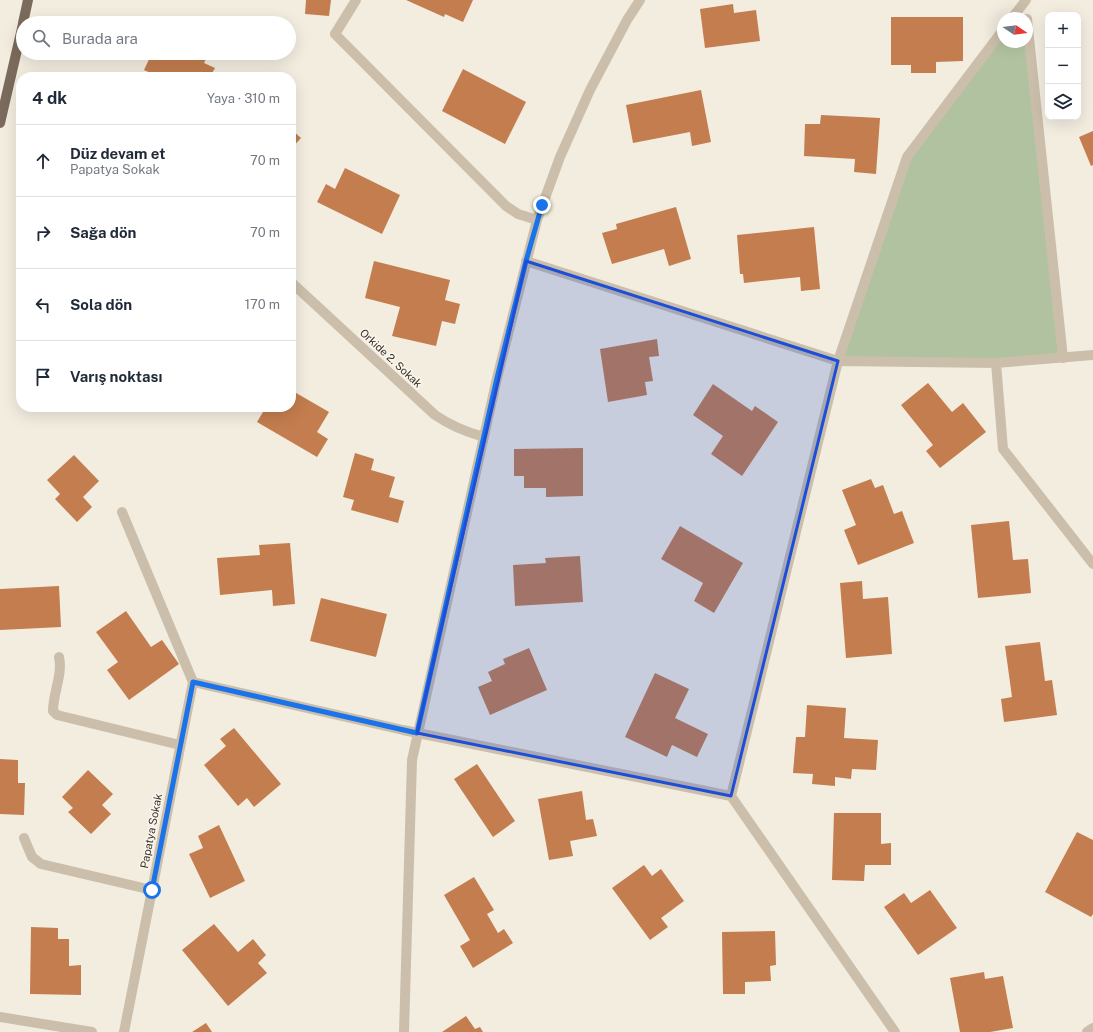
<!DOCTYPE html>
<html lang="tr">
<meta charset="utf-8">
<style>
:root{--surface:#fff;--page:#f2f2f3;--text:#1f2937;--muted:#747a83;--line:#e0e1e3}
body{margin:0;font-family:"Public Sans",sans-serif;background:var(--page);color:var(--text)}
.controls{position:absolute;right:12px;top:12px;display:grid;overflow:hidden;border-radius:8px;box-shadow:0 4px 16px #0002}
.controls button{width:36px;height:36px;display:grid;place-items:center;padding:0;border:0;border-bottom:1px solid var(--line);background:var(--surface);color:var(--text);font:20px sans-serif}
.compass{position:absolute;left:997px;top:12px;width:36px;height:36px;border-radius:50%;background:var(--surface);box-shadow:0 4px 16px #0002;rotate:103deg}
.stop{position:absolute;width:12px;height:12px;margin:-9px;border:3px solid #1a73e8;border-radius:50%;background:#fff}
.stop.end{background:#1a73e8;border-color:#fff;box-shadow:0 1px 4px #0008}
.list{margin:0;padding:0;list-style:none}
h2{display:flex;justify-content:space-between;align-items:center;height:52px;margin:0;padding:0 16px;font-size:17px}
h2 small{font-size:13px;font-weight:400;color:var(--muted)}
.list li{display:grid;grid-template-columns:26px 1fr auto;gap:12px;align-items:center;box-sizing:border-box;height:72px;padding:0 16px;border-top:1px solid var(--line)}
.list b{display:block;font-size:15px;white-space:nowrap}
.list p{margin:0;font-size:13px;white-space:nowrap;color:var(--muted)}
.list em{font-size:13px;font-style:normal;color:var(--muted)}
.icon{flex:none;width:22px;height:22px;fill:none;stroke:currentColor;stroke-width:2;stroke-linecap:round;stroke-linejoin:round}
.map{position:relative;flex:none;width:1093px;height:1032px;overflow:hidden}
.search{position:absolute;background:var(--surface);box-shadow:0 4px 16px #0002;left:16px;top:16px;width:280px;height:44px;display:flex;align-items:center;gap:10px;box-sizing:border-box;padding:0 14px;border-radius:22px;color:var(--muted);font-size:15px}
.panel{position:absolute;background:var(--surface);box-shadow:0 4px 16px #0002;left:16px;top:72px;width:280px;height:340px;border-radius:16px}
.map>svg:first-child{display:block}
.green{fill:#b1c2a0}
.building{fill:#c37d4e}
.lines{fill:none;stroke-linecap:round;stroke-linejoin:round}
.minor{stroke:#cbbfac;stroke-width:10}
.major{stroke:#7b6b5c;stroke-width:10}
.route{stroke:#1a73e8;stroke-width:5}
.marked{fill:#1d4ed8;fill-opacity:0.2;stroke:#1d4ed8;stroke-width:3;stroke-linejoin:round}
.labels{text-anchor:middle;stroke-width:3;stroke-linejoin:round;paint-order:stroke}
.street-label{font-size:11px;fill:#39322b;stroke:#faf6ed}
</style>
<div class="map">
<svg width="1093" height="1032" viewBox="0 0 1093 1032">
<rect width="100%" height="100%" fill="#f3ede0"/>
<path class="green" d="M 1003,30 L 1003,42 L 1027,42 L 1063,358 L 838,361 L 907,157 Z"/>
<path class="building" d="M 306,0 L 331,0 L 329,16 L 305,14 Z
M 406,0 L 473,0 L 463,22 L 445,14 L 444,17 Z
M 733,4 L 734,13 L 756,10 L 760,41 L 705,48 L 700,9 Z
M 891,17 L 963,17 L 963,61 L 936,62 L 936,73 L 911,73 L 911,65 L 891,65 Z
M 152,53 L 209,53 L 204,63 L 215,68 L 210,77 L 160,77 L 144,70 Z
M 463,69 L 526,102 L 505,144 L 442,111 Z
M 701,90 L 711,142 L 692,146 L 690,132 L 633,143 L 626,105 Z
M 821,115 L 880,118 L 876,174 L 854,172 L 855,159 L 804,156 L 805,124 L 820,124 Z
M 291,129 L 301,138 L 291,149 Z
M 1093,131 L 1093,165 L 1091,166 L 1079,137 Z
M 345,168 L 400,195 L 382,234 L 317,202 L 326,184 L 335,189 Z
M 676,207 L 691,259 L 669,266 L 664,249 L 612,264 L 602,233 L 617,229 L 616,224 Z
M 814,227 L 820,289 L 801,291 L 800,277 L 744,283 L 743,274 L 740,274 L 737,235 Z
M 374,261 L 450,280 L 445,300 L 460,304 L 455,324 L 442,321 L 436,346 L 392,336 L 400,307 L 365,298 Z
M 657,339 L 659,356 L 649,357 L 653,381 L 645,382 L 647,395 L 608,402 L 600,349 Z
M 928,383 L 952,412 L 963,403 L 986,432 L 940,468 L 926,451 L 933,445 L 901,405 Z
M 713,384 L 752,411 L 755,406 L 778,422 L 742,476 L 711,454 L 723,436 L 693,415 Z
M 291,390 L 329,412 L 317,432 L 328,439 L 317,457 L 257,422 L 266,407 L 291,407 Z
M 583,448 L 583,496 L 546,497 L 546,488 L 524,488 L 524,476 L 514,476 L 514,449 Z
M 355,453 L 374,459 L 371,470 L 395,477 L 389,497 L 404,501 L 398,523 L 351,510 L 354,500 L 343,497 Z
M 74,455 L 99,481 L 83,497 L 92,507 L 77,522 L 55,499 L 60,494 L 47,480 Z
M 871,479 L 875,488 L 883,485 L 894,514 L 902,511 L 914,543 L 858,565 L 844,530 L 856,525 L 842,490 Z
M 1009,521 L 1013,560 L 1028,559 L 1031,593 L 978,598 L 971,525 Z
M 680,526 L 743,563 L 714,613 L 694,601 L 703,583 L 661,559 Z
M 290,543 L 295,604 L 273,606 L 272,590 L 220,595 L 217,558 L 260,555 L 259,545 Z
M 580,556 L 583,602 L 515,606 L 513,565 L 546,563 L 545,558 Z
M 862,581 L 863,599 L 888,597 L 892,654 L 846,658 L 840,583 Z
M 59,586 L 61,627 L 0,630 L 0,589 Z
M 321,598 L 387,614 L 376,657 L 310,641 Z
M 126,611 L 151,647 L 162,640 L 179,664 L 129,700 L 107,670 L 118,662 L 96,632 Z
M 1040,642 L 1045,681 L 1052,680 L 1057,715 L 1004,722 L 1001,699 L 1012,697 L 1005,646 Z
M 529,648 L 547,690 L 490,715 L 478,687 L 492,681 L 488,672 L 505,664 L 503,659 Z
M 655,673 L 689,689 L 675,718 L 708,734 L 697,757 L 672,745 L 667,757 L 625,737 Z
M 807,705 L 846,708 L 844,738 L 878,740 L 876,770 L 852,769 L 851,779 L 835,777 L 835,786 L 812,784 L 813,774 L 793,773 L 796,737 L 805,737 Z
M 234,728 L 281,784 L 254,807 L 247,798 L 238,806 L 204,765 L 226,746 L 220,739 Z
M 0,759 L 18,760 L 18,783 L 25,783 L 24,815 L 0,814 Z
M 477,764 L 515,821 L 493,837 L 454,779 Z
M 88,770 L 113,794 L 102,805 L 111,814 L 91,834 L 68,812 L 73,808 L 62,797 Z
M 582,791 L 586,820 L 593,819 L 597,836 L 570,841 L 573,856 L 549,860 L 538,799 Z
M 834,813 L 881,813 L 881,844 L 891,843 L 891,865 L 865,865 L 864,881 L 832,880 Z
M 219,825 L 245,881 L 210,898 L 189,854 L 203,848 L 198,836 Z
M 1077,832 L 1093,840 L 1093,914 L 1091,917 L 1045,892 Z
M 644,865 L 652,876 L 661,869 L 684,901 L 661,918 L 668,927 L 650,940 L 612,888 Z
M 474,877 L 494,910 L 487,914 L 498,933 L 504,929 L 513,943 L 473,968 L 460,946 L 470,940 L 444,895 Z
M 930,890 L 957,928 L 918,955 L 884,907 L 904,893 L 911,903 Z
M 214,924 L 238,952 L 253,939 L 266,955 L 258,963 L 267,973 L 228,1006 L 182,950 Z
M 31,927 L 58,928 L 58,939 L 69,939 L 69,966 L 81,965 L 81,995 L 30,994 Z
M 775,931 L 776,965 L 770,966 L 771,981 L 745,982 L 745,994 L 723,994 L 722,932 Z
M 984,972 L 985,979 L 1003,976 L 1013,1028 L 990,1032 L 960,1032 L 950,978 Z
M 466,1016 L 475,1029 L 480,1027 L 483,1032 L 442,1032 Z
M 206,1023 L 212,1032 L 192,1032 Z"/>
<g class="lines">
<path class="minor" d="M 356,0 L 335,34 L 506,206 L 518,214 L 537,220
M 1012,18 L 1026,0
M 1027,19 L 1063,358
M 526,261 L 838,361 L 996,363 L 1093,355
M 291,282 L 435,415 C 451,426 466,432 484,437
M 996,363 L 1003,449 L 1093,564
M 122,512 L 193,682
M 59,657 C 63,674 53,693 53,711 L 57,715 L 180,745
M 193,682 L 403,730 L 731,796
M 24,838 L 32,857 L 41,864 L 152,890
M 0,1017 L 92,1032
M 124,1032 L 193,682
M 404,1032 L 412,760 L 497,378 L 537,220 L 560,157 L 590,90 L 627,20 L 640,0
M 895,1032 L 731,796 L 838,361 L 907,157 L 1003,30
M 1087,1032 L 1093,1028"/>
<path class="major" d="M 23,23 L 28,0
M 0,123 L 23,24"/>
</g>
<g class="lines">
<path class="route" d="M 152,890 L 193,682 L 417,733 L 497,378 L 526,261 L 542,205"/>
</g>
<path class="marked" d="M 526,261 L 838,361 L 731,796 L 417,733 Z"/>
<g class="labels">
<g class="street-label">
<text transform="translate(391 358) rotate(43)" y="4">Orkide 2. Sokak</text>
<text transform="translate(151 831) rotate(-79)" y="4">Papatya Sokak</text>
</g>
</g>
</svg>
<div class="controls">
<button>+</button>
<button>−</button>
<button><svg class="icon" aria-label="layers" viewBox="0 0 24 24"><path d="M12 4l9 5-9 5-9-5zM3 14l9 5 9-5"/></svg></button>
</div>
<svg class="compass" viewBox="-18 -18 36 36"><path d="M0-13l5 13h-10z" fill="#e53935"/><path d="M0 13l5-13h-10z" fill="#747a83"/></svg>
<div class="stop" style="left:152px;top:890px"></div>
<div class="stop end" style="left:542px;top:205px"></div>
<div class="search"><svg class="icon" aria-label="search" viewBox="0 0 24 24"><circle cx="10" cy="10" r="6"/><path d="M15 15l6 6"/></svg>Burada ara</div>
<section class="panel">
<h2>4 dk<small>Yaya · 310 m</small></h2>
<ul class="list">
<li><svg class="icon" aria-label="ahead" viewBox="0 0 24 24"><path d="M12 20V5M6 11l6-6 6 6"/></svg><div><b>Düz devam et</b><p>Papatya Sokak</p></div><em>70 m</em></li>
<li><svg class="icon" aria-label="right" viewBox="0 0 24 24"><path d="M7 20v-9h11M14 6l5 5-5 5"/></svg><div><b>Sağa dön</b></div><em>70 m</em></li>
<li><svg class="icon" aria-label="left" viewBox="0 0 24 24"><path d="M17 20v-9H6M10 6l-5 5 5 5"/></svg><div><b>Sola dön</b></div><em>170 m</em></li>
<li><svg class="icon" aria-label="arrive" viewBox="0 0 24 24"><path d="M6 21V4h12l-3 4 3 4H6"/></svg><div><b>Varış noktası</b></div></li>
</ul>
</section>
</div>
